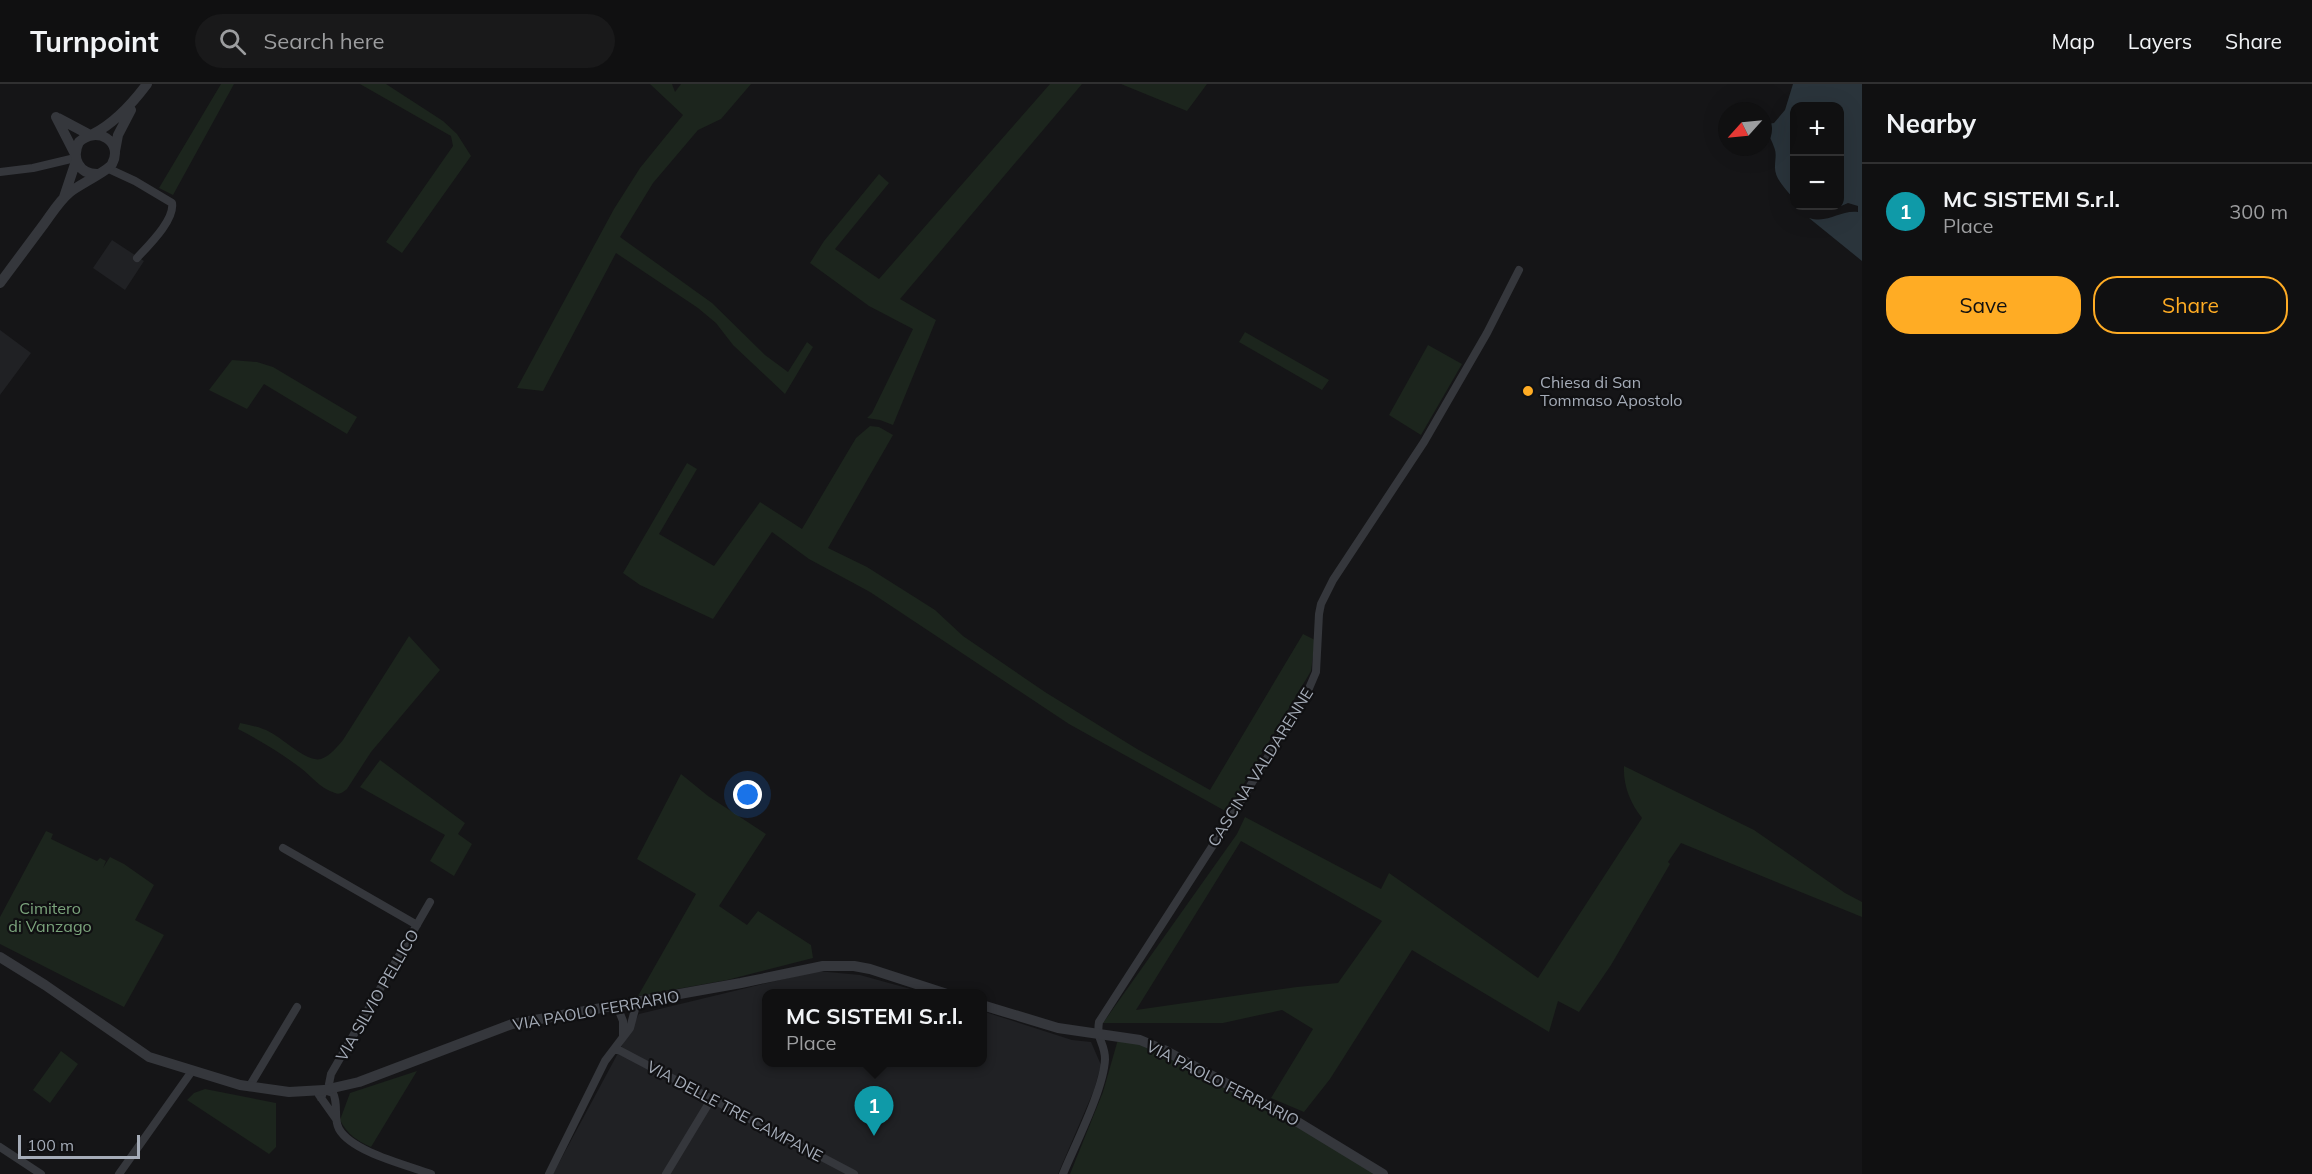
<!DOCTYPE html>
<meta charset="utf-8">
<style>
:root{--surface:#101011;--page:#19191a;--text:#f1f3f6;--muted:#9c9d9f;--line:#303031;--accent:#ffac24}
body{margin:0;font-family:Mulish,sans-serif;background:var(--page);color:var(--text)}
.controls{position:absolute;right:18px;top:18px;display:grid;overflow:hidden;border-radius:12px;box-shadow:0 6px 24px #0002}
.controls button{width:54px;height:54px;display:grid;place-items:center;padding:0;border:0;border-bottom:2px solid var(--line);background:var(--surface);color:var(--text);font:30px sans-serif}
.compass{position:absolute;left:1718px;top:18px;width:54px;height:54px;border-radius:50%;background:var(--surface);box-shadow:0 6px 24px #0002;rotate:243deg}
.scale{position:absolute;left:18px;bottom:15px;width:122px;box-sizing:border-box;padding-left:6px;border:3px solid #a5acb8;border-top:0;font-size:16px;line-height:21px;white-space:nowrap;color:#a5acb8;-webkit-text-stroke:4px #101012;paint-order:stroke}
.you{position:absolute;left:748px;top:711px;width:21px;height:21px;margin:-15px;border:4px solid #fff;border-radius:50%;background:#1a73e8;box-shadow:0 0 0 9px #1a73e833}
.badge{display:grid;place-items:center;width:39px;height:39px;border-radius:50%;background:var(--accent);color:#fff;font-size:20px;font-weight:700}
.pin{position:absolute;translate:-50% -50px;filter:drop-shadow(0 2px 3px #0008)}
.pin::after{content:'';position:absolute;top:32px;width:21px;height:18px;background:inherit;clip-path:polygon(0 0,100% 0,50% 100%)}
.popup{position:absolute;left:762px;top:905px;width:225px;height:78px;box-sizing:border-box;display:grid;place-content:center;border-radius:12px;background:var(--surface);filter:drop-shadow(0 2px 4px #0005);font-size:20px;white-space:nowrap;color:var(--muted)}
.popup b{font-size:22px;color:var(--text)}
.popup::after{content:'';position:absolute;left:50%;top:100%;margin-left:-12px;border:12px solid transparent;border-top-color:var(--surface)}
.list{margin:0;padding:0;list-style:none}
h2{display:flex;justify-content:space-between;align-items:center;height:78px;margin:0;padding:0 24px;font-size:26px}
h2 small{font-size:20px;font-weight:400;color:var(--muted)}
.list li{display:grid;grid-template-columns:39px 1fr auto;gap:18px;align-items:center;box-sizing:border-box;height:96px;padding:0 24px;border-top:2px solid var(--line)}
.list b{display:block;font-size:22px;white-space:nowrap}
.list p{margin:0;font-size:20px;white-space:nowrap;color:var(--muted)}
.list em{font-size:20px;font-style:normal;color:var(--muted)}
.actions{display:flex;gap:12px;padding:18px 24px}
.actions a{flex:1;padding:14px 0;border:2px solid var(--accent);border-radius:24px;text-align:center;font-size:21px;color:var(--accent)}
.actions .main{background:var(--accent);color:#111}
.icon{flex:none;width:33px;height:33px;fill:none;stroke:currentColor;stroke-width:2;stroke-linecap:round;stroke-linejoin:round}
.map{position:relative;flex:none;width:1862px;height:1090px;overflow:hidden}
header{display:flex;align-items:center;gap:36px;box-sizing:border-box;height:84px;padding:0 30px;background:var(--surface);border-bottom:2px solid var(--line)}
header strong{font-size:28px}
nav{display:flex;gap:33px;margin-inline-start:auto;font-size:21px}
.search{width:420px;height:54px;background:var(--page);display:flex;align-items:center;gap:15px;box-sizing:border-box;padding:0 21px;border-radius:33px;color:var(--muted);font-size:22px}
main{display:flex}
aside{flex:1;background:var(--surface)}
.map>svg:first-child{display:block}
.built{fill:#202124}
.green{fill:#1c251d;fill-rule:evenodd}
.water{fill:#2a343b}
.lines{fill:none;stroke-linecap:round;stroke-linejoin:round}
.minor{stroke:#35373c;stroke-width:8}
.tertiary{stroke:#35373c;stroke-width:10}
.poi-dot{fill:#ffac24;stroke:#101012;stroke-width:2}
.labels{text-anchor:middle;stroke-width:4.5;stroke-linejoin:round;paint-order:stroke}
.poi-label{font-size:16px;fill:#a5acb8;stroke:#101012;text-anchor:start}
.street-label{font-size:16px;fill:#a5acb8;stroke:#101012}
.park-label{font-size:16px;fill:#7ba47c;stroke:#101012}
</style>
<header>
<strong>Turnpoint</strong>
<div class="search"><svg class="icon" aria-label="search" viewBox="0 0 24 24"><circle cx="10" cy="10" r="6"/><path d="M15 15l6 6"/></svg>Search here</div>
<nav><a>Map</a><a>Layers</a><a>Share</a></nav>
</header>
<main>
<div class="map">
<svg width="1862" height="1090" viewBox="0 0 1862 1090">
<rect width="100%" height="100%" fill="#151517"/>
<path class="built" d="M 112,156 L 144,177 L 125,206 L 93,184 Z
M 0,246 L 31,269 L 0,311 Z
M 817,887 L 860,891 L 925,909 L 766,910 L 766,978 L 982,978 L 982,927 L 1072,956 L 1091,958 L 1101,981 L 1094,1006 L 1058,1090 L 553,1090 L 639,930 Z"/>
<path class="green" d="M 221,0 L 234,0 L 173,111 L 159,104 Z
M 360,0 L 386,0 L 443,37 L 457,50 L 471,72 L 402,169 L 386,158 L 453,62 L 451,52 Z
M 650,0 L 672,0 L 675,8 L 681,0 L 751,0 L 721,35 L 698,46 L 653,99 L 620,153 L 712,219 L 765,271 L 788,288 L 807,258 L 813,263 L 785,310 L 733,261 L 716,239 L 698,224 L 616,169 L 543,307 L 517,304 L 614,125 L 640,84 L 683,31 Z
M 1050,0 L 1082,0 L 900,215 L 936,236 L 893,341 L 880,336 L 867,334 L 872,329 L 913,245 L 869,222 L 810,179 L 824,157 L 879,90 L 889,99 L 835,165 L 879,195 Z
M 1121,0 L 1207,0 L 1187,27 Z
M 1245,248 L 1329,296 L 1322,306 L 1239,258 Z
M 1428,261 L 1462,280 L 1421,351 L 1389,331 Z
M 232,276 L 257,278 L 273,283 L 357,333 L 347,350 L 264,300 L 247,325 L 209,306 Z
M 870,342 L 879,343 L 893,351 L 828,464 L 867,483 L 935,526 L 963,552 L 1045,608 L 1137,665 L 1210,706 L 1303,550 L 1315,556 L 1311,587 L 1227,728 L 1069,640 L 870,508 L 809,475 L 772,448 L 713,535 L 640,501 L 623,489 L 687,379 L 697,385 L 659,450 L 714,482 L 760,418 L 802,445 L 856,354 Z
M 409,552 L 440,586 L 371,668 L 347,705 C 343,708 340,711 335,709 C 319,704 311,691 298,682 C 278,667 259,656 238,645 L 240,639 C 248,641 256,642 263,645 C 280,650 305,679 321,675 C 330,672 337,663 343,656 Z
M 380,676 L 465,739 L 458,750 L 472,760 L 454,792 L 430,777 L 445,751 L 360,703 Z
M 1624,682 L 1754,746 L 1845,809 L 1862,818 L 1862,833 L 1681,759 L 1668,778 L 1670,780 L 1611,881 L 1579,928 L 1558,917 L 1549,948 L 1412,866 L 1330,995 L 1304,1028 L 1271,1014 L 1313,945 L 1282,926 L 1223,939 L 1103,939 L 1237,750 L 1245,733 L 1381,805 L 1389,789 L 1538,894 L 1642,734 C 1630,719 1623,701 1624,682 ZM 1241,757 L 1382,837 L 1338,899 L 1297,903 L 1136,926 Z
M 681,690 L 708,712 L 766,750 L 719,822 L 747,841 L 758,827 L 811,861 L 813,874 L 727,896 L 638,912 L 696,810 L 637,775 Z
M 46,747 L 53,750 L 51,755 L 97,777 L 100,774 L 106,777 L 103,784 L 110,773 L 124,780 L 154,801 L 135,836 L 164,851 L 124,923 L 0,860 L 0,833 Z
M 1119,952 L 1139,955 L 1382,1090 L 1070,1090 L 1103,1008 Z
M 61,967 L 78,980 L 50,1019 L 33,1006 Z
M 417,987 L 371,1063 C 356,1056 348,1051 340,1036 L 350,1009 Z
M 205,1005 L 276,1019 L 276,1063 L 269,1070 L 187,1016 L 194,1009 Z"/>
<path class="water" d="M 1793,0 L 1862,0 L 1862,177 L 1809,134 C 1829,140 1839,126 1858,128 L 1858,122 L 1848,119 C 1836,125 1827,125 1814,122 L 1840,122 L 1840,22 L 1794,22 L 1794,115 C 1787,106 1774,95 1775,82 C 1775,75 1777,70 1774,63 C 1771,54 1767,50 1767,40 L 1774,39 L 1785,26 Z"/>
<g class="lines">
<path class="minor" d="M 109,85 L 135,97 L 172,119 C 175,136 148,162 137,174
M 0,88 L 33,84 L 75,74
M 283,764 L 417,841
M 617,922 L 623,937 L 623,952
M 615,964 L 854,1090
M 249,1003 L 297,923
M 331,1005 L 329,1000 L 331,990 L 430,818
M 319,1011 L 336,1035
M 321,1014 L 324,1006 L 333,1009 C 339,1021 333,1034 339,1045 C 352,1068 407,1081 431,1090
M 0,1063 L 41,1090
M 119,1090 L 192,987
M 549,1090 L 605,977 L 630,944 L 637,918
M 666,1090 L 712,1014
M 1063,1090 C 1075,1061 1104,1004 1105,975 C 1105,959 1096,956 1099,938 L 1226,741 L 1307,609 L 1316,588 L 1319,530 L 1321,520 L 1333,496 L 1424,358 L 1487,249 L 1519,186"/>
<path class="tertiary" d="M 56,33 L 75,70
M 58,34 L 90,51
M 93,50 C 115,39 132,20 147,0
M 115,67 L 118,51 L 131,26
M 64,113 L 76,77
M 0,199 C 15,179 29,160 44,140 C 52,129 60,116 70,108 C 79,101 109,86 112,80 C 124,58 97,41 79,58 C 71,74 79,90 97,90
M 0,873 L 45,901 L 149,973 L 240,1001 L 289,1008 L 324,1006 L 359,998 L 512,940 L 741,899 L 823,882 L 854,882 L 870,885 L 947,910
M 982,921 L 1058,944 L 1140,956 L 1164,966 L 1296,1037 L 1383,1090"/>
</g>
<circle class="poi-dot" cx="1528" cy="307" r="6"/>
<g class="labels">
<g class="poi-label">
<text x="1540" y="304">Chiesa di San<tspan x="1540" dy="18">Tommaso Apostolo</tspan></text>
</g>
<g class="street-label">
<text transform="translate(1260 683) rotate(-58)" y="6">CASCINA VALDARENNE</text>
<text transform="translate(377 911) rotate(-60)" y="6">VIA SILVIO PELLICO</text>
<text transform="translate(596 926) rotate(-10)" y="6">VIA PAOLO FERRARIO</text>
<text transform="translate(1223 999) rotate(27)" y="6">VIA PAOLO FERRARIO</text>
<text transform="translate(735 1027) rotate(28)" y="6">VIA DELLE TRE CAMPANE</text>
</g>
<g class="park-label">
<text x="50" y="830">Cimitero<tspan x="50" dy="18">di Vanzago</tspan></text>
</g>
</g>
</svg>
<div class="controls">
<button>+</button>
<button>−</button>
</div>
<svg class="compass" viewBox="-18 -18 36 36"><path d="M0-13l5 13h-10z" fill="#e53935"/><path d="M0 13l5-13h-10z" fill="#9c9d9f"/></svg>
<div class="scale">100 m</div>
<div class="you"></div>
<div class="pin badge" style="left:874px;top:1052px;background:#0f9aa8">1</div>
<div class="popup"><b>MC SISTEMI S.r.l.</b>Place</div>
</div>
<aside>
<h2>Nearby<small></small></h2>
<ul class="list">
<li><span class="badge" style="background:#0f9aa8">1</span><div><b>MC SISTEMI S.r.l.</b><p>Place</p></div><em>300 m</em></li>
</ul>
<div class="actions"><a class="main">Save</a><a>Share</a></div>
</aside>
</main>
